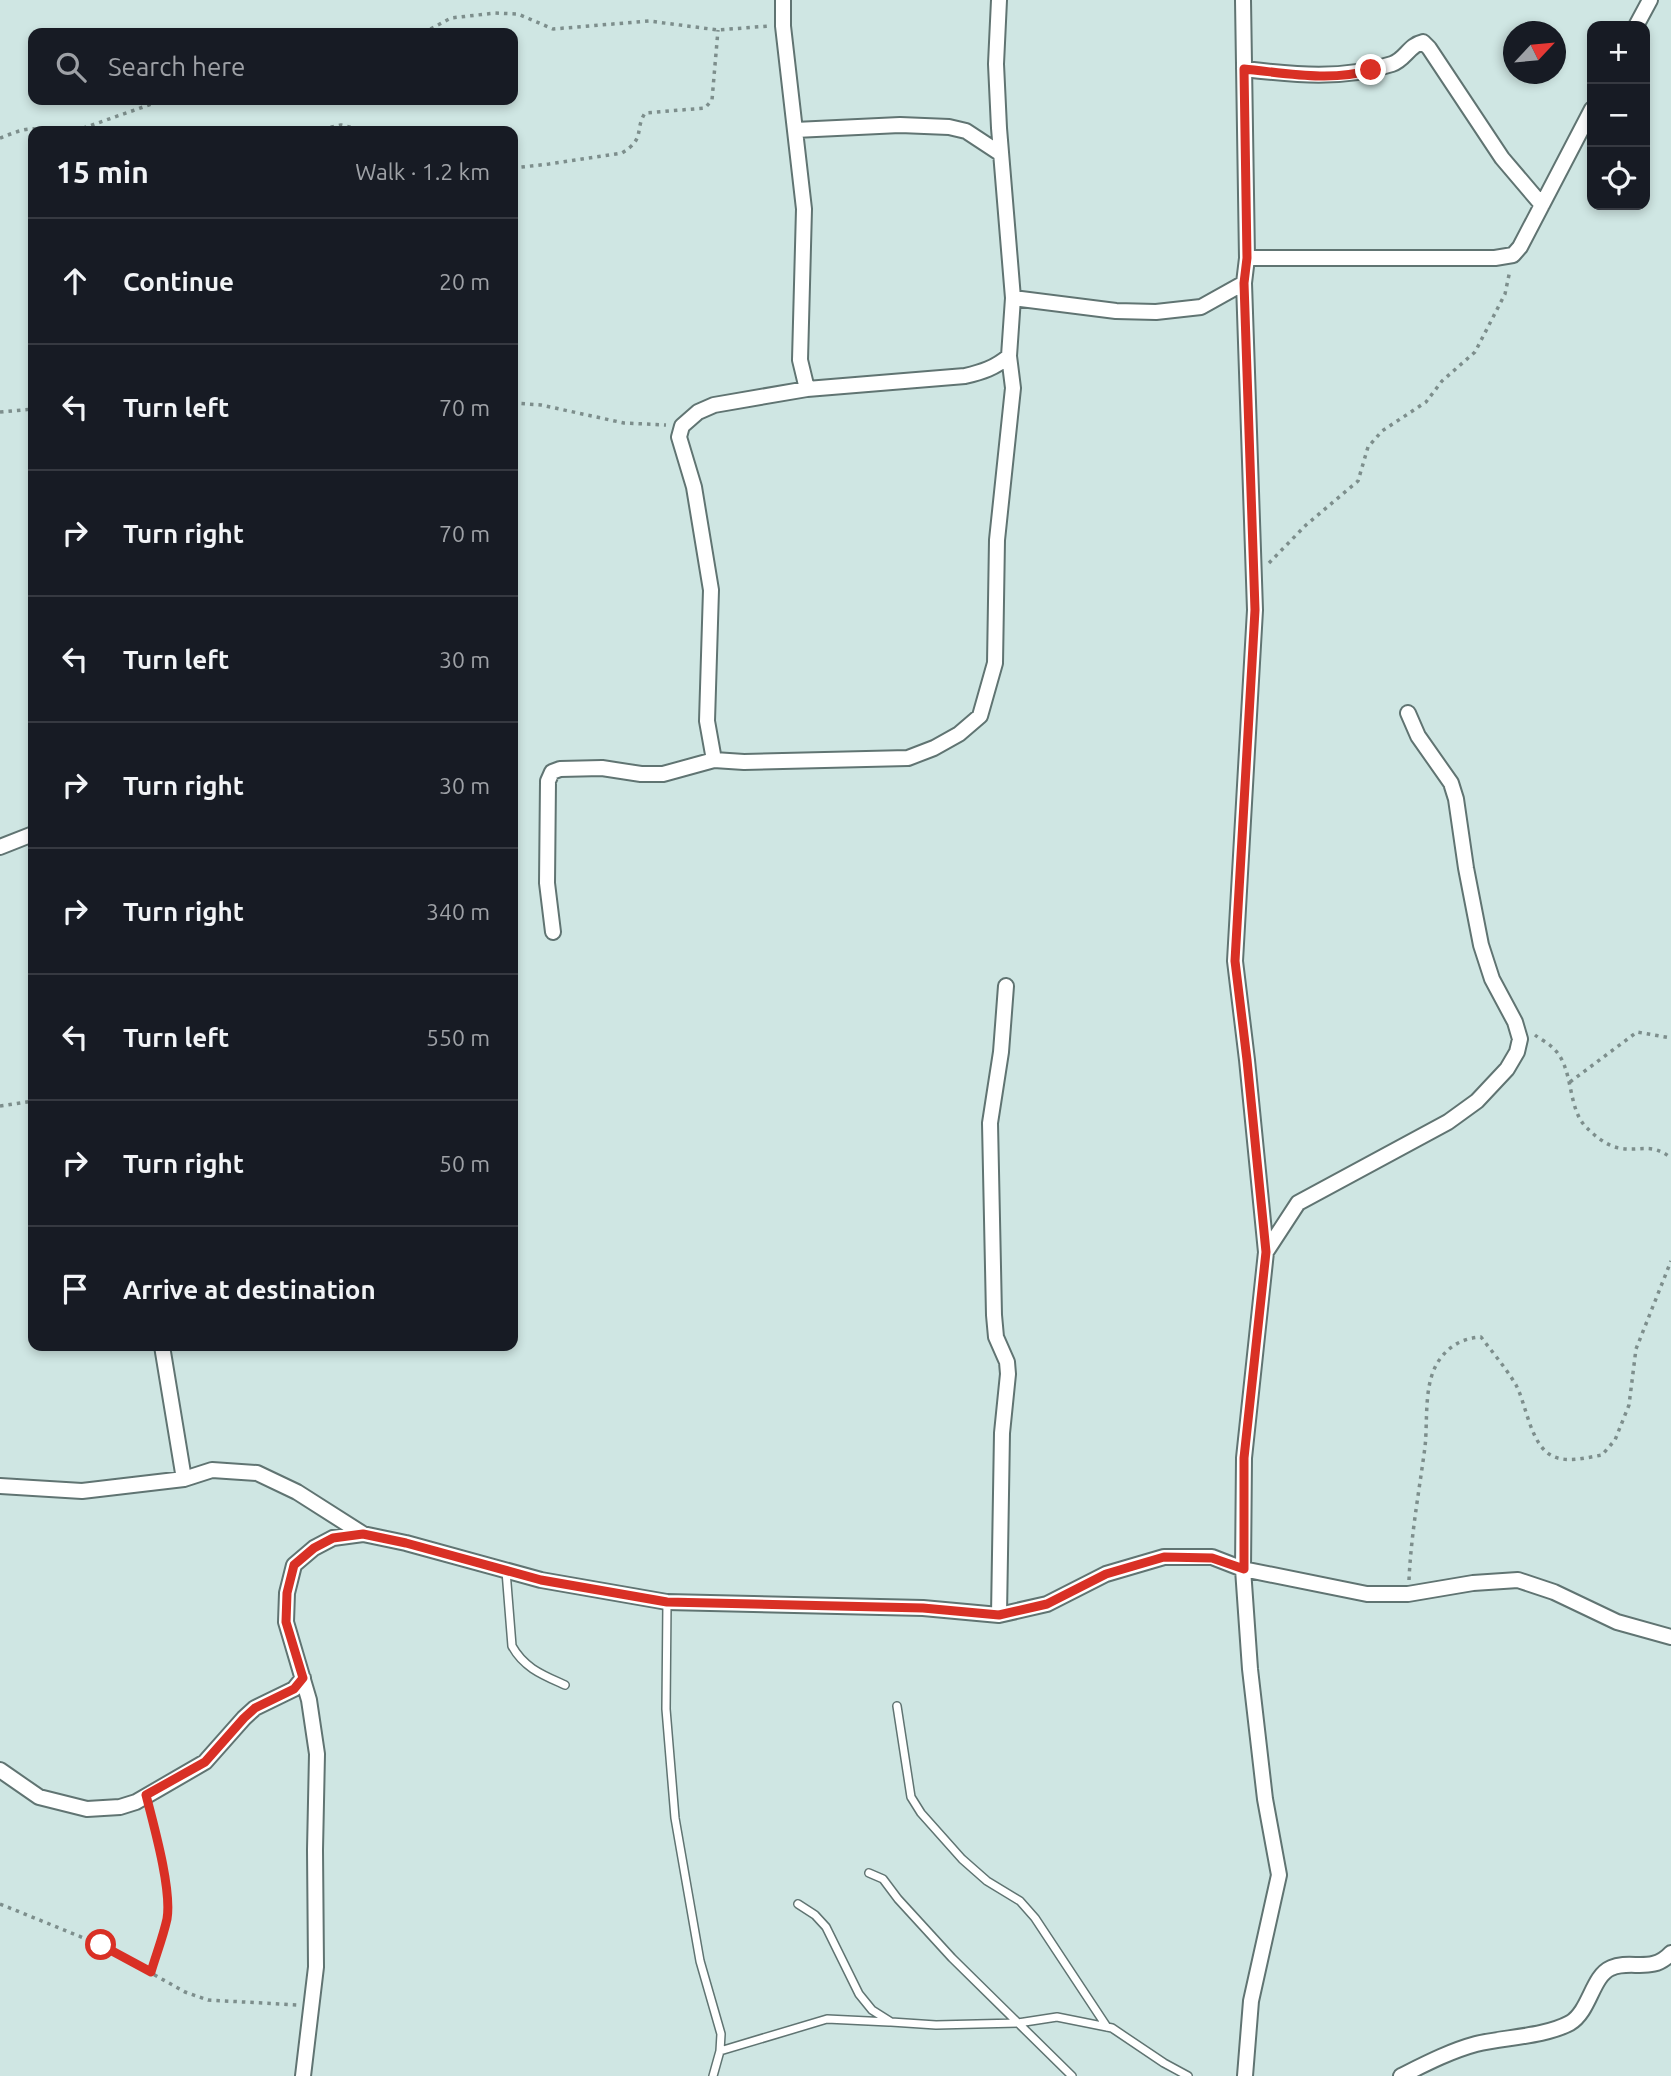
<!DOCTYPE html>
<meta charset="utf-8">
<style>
:root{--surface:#171b24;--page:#20242c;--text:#f1f3f6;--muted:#9ea1a6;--line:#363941}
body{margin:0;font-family:Ubuntu,sans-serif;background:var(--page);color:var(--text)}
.controls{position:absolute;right:21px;top:21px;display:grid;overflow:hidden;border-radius:14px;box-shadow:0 4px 10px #0003}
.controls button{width:63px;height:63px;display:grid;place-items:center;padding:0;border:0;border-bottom:2px solid var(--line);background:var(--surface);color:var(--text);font:35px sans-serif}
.compass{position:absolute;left:1503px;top:21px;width:63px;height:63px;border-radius:50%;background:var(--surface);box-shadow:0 4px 10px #0003;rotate:64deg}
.stop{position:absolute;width:21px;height:21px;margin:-16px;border:5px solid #d93025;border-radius:50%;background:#fff}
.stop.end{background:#d93025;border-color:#fff;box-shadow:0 2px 7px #0008}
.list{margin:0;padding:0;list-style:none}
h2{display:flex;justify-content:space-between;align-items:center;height:91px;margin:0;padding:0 28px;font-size:30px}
h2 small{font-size:23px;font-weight:400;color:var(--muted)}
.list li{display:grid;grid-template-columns:46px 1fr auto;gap:21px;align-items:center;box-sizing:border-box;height:126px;padding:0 28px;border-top:2px solid var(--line)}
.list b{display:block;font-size:26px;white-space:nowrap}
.list em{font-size:23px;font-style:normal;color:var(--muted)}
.icon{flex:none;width:38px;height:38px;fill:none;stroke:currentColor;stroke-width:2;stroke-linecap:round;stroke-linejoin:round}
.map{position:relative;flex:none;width:1671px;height:2076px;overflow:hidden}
.search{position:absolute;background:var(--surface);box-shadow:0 4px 10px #0003;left:28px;top:28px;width:490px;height:77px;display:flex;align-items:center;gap:18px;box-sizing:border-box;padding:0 24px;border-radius:14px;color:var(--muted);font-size:26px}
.panel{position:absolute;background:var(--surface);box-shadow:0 4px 10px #0003;left:28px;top:126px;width:490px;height:1225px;border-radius:14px}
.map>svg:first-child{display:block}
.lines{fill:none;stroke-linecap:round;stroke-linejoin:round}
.lane-casing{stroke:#607472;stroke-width:10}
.street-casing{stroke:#607472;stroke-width:18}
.path{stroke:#7d8e8c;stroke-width:3.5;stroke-dasharray:3.5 5;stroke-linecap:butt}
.lane{stroke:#fff;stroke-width:7}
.street{stroke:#fff;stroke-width:14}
.route{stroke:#d93025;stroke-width:9}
</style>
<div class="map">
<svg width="1671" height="2076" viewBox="0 0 1671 2076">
<rect width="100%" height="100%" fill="#cfe6e3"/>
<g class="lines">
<defs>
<path id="lane" d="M 506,1571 L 512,1646 C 524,1668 543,1675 565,1685
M 667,1602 L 666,1709 L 675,1818 L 700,1961 L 721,2034 L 720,2051 L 713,2076
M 897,1706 L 911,1797 L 921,1813 L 962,1859 L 987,1881 L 1020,1901 L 1035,1918 L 1107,2027
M 869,1873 L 883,1879 L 898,1899 L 952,1958 L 1072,2076
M 798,1904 L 815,1915 L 826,1927 L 859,1994 L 872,2010 L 891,2022 L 936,2025 L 1018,2023 L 1057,2017 L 1112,2028 L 1164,2063 L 1188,2076
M 720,2051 L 827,2019 L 889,2022"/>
<path id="street" d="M 783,0 L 783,26 L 804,209 L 800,360 L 807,389
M 1243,0 L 1247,258 L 1244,283 L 1255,610 L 1235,961 L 1247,1060 L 1266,1252 L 1244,1458 L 1243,1569 L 1250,1669 L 1265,1799 L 1279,1875 L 1251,2001 L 1245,2076
M 1636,26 L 1650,0
M 1244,69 C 1295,75 1343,80 1392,64 C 1405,60 1409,45 1423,42 L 1429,48 L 1502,158 L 1542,205
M 795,130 L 900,125 L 949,127 L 966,131 L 1001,154
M 1247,258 L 1495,258 L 1513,255 L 1520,247 L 1592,109
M 1013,298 L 1116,311 L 1156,312 L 1201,307 L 1244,283
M 714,760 L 707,721 L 711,590 L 694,487 L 679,437 L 682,426 L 698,412 L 714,405 L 807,389 L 965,376 C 982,372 995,368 1009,356
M 0,847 L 33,834
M 553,932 L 547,883 L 548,781 L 552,772 L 560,769 L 602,768 L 641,774 L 663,774 L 714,760 L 744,762 L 908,758 L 934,748 L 959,734 L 980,716 L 995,663 L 997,540 L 1013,388 L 1009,356 L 1013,298 L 999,128 L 996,64 L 999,0
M 1266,1252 L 1298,1203 L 1448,1122 L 1477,1101 L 1507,1069 L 1517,1052 L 1520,1039 L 1515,1022 L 1492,979 L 1481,945 L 1466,868 L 1456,799 L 1451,783 L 1418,736 L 1408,713
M 162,1346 L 184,1479
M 0,1486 L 82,1491 L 184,1479 L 212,1470 L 257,1473 L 297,1492 L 363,1534 L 406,1543 L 541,1580 L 667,1602 L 923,1608 L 999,1615 L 1047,1604 L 1106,1574 L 1164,1557 L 1212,1557 L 1243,1569 L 1367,1594 L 1408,1594 L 1473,1583 L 1518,1580 L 1554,1592 L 1617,1622 L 1671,1637
M 999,1615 L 1002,1433 L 1008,1374 L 1007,1362 L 996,1337 L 994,1315 L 990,1123 L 1001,1052 L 1006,986
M 0,1770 L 39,1797 L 87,1809 L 120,1807 L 136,1802 L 205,1762 L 244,1718 L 255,1708 L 294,1689 L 303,1678
M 303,2076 L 316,1967 L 315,1850 L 317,1754 L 309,1700 L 286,1622 L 287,1593 L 294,1565 L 314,1548 L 333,1538 L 363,1534
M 1401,2076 C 1425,2064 1450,2051 1476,2044 C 1504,2037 1544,2037 1570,2023 C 1590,2011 1592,1976 1611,1968 C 1631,1959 1652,1974 1671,1953"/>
</defs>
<use href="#lane" class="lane-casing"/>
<use href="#street" class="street-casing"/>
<path class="path" d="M 423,33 L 451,18 L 495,13 L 518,14 L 553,29 L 649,21 L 718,30 L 769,26
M 75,131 L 163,100
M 314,131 L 341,125 L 366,131
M 0,138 C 14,133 29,125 44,131
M 513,168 L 549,164 L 622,153 C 646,138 634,131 645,113 L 705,108 L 712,100 L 718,30
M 513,403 L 541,405 L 624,423 L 666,425
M 0,412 L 33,409
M 1269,563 L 1306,525 L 1358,481 L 1368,447 L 1382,431 L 1426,402 L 1442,381 L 1475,352 L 1505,294 L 1510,270
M 1535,1035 C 1540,1039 1548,1043 1553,1048 C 1575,1068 1566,1108 1587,1128 C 1595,1136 1607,1146 1619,1148 C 1640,1152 1651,1142 1671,1158
M 1570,1082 L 1637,1032 L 1671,1038
M 0,1106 L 33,1101
M 1409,1580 C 1411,1535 1419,1492 1425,1447 C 1428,1419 1423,1382 1440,1359 C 1450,1345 1464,1338 1481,1337 C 1493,1353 1506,1368 1516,1385 C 1526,1404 1530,1441 1549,1454 C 1564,1464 1585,1458 1602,1455 L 1615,1440 L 1629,1405 L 1636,1349 L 1671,1261
M 150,1810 C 157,1839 172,1891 167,1919 C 164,1937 156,1955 151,1972
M 0,1904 L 101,1945 L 185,1992 L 208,2000 L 298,2005"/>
<use href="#lane" class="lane"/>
<use href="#street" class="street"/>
</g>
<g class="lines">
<path class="route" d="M 101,1945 L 151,1972 C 156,1955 163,1937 167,1919 C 172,1890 154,1826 146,1795 L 205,1762 L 244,1718 L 255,1708 L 294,1689 L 303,1678 L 286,1622 L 287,1593 L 294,1565 L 314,1548 L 333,1538 L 363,1534 L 406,1543 L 541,1580 L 667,1602 L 923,1608 L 999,1615 L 1047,1604 L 1106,1574 L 1164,1557 L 1212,1558 L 1244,1569 L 1244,1458 L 1266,1252 L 1247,1060 L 1235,961 L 1255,610 L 1244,283 L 1247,258 L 1244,69 C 1286,73 1330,82 1371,70"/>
</g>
</svg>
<div class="controls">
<button>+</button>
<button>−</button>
<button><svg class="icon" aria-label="locate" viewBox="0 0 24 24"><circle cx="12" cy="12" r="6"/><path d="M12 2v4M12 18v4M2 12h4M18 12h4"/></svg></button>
</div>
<svg class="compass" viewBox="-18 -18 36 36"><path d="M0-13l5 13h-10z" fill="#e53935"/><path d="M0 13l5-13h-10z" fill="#9ea1a6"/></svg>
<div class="stop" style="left:101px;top:1945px"></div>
<div class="stop end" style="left:1371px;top:70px"></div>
<div class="search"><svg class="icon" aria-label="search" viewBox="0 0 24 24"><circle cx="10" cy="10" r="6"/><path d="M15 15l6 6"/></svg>Search here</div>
<section class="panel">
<h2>15 min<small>Walk · 1.2 km</small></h2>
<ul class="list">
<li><svg class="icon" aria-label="ahead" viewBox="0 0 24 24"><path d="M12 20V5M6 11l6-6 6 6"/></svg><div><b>Continue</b></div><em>20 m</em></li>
<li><svg class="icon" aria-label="left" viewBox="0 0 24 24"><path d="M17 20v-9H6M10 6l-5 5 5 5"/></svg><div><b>Turn left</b></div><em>70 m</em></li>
<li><svg class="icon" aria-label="right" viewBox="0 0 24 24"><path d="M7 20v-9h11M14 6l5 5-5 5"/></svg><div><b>Turn right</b></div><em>70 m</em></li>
<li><svg class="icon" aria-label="left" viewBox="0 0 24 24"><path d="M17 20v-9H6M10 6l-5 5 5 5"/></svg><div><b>Turn left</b></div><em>30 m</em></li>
<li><svg class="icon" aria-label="right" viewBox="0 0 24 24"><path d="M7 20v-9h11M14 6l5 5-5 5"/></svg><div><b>Turn right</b></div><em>30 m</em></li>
<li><svg class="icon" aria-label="right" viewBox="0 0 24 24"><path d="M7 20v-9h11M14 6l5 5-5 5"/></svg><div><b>Turn right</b></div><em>340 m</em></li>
<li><svg class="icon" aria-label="left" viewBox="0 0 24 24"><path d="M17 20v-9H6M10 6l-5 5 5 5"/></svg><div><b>Turn left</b></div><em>550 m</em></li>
<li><svg class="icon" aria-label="right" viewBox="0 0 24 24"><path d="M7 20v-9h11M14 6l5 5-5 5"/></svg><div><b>Turn right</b></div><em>50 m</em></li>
<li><svg class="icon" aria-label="arrive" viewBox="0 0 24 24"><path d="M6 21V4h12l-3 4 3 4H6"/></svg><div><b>Arrive at destination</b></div></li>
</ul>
</section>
</div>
